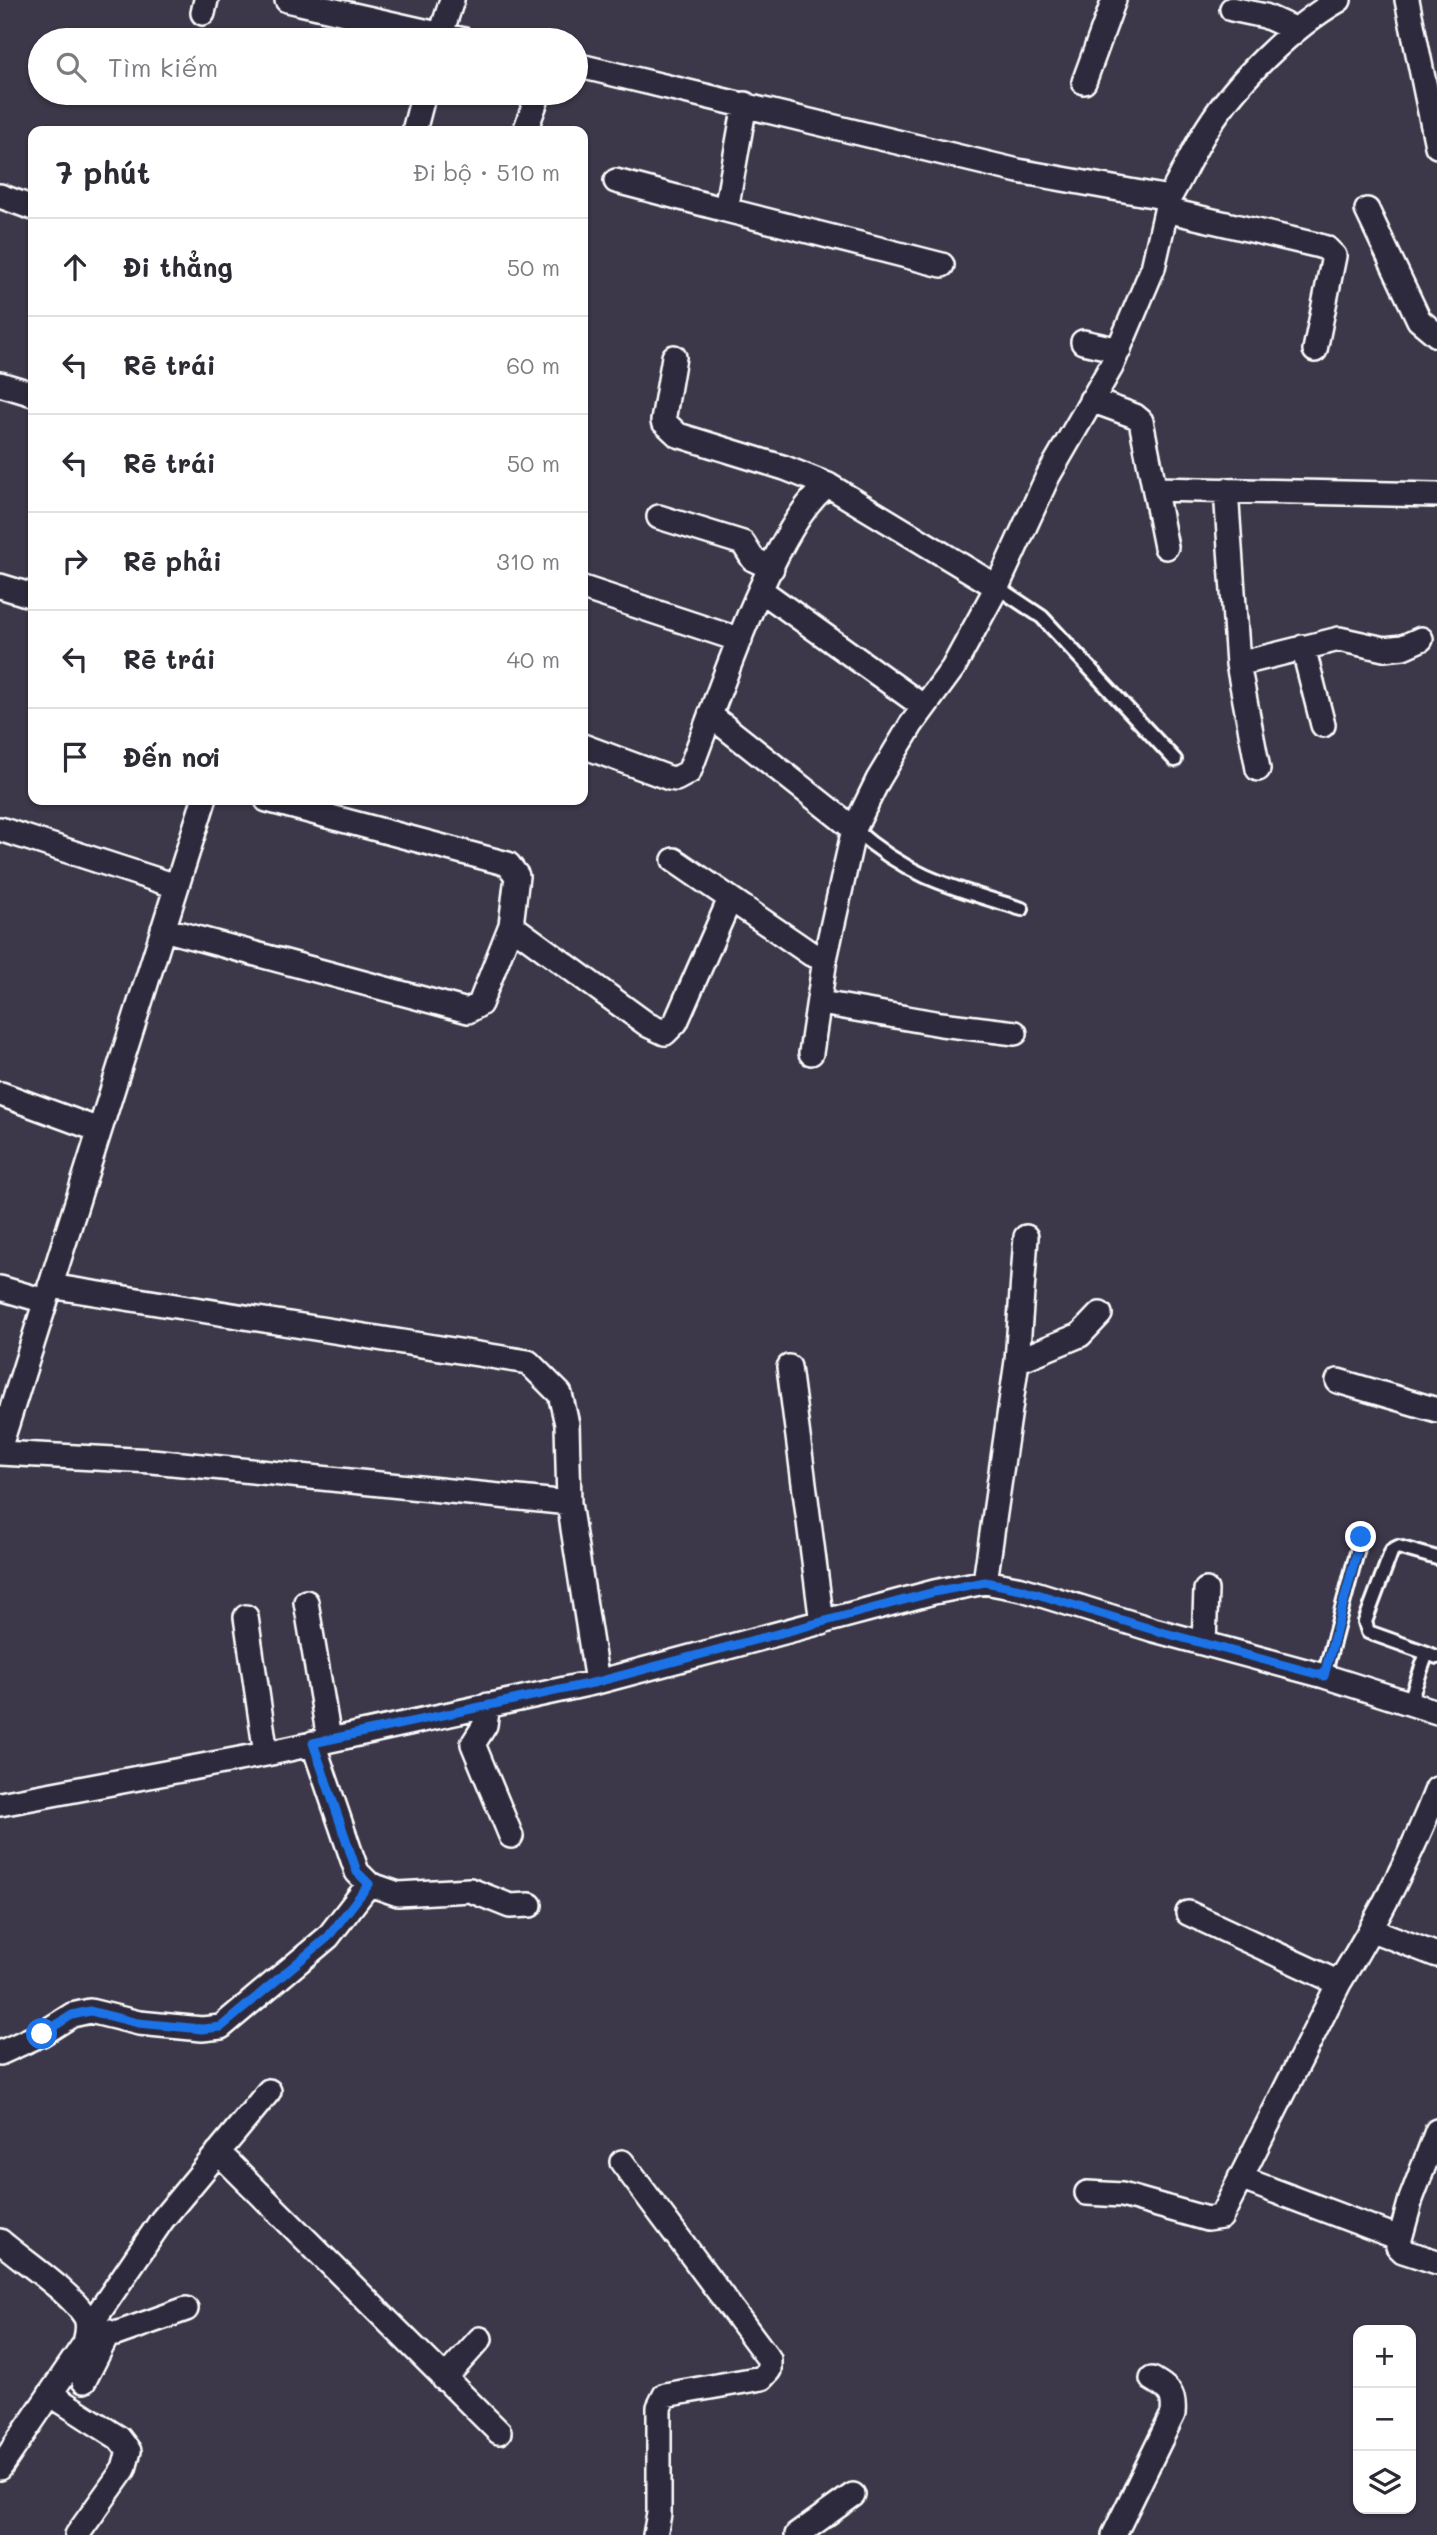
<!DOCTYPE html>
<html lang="vi">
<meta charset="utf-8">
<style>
:root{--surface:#fff;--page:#f7f7f7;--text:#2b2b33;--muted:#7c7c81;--line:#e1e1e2}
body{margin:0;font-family:Mali,sans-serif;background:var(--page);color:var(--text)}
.controls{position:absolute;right:21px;bottom:21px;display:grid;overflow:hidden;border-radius:14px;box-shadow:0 2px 5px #0004}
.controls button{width:63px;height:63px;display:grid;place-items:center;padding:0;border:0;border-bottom:2px solid var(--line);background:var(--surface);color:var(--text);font:35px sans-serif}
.stop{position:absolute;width:21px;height:21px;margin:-16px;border:5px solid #1a73e8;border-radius:50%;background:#fff}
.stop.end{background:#1a73e8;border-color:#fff;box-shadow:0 2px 7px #0008}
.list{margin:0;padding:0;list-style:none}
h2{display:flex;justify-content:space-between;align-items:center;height:91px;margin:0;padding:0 28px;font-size:30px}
h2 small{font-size:23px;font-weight:400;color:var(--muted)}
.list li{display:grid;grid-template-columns:46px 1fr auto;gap:21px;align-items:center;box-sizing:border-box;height:98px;padding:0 28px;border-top:2px solid var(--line)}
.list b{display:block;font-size:26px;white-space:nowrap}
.list em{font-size:23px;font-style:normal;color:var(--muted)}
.icon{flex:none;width:38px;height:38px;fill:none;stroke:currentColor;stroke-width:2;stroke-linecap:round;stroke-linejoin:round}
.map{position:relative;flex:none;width:1437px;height:2535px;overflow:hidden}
.search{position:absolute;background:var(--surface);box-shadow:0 2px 5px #0004;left:28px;top:28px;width:560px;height:77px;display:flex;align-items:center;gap:18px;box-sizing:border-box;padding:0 24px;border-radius:38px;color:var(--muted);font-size:26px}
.panel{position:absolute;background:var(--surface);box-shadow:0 2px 5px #0004;left:28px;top:126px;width:560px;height:679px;border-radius:14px}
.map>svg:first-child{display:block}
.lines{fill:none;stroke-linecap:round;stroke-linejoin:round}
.service-casing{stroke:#fff;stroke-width:18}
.minor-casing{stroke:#fff;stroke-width:28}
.service{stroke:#2f2a3d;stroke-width:12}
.minor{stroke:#2f2a3d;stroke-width:23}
.route{stroke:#1a73e8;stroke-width:9}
</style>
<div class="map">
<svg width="1437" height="2535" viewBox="0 0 1437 2535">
<rect width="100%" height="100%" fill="#3c3749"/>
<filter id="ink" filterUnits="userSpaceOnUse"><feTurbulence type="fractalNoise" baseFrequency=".0143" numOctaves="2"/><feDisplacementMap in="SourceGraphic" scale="14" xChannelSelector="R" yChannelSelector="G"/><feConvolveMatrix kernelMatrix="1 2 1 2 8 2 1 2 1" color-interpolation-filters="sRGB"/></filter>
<g filter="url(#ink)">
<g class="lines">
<defs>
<path id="service" d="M 997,587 L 1042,617 L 1175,760
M 854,829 C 909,878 954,888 1022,909
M 1427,1653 L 1368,1632 L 1365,1622 L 1392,1550 L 1398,1547 L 1437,1558
M 1324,1676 L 1361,1537
M 1409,1703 L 1427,1653 L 1437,1657"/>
<path id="minor" d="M 287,0 L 464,40
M 1407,0 L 1437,146
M 1232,9 L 1265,16 L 1296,30
M 203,13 L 206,0
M 439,40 L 452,0
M 576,65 L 1018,171 L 1169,198 L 1153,268 L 1111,367 L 1048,476 L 997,587 L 953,668 L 911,725 L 878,780 L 854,829 L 825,959 L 811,1053
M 1084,82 L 1114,0
M 745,104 L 726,210 L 942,265
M 414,131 L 424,93
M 525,131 L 539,93
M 616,181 L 726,210
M 0,196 L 33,208
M 1169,198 C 1183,175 1193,150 1208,127 C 1236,82 1293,26 1339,0
M 1166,210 L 1316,245 L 1326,248 L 1334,256 L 1315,350
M 1367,210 L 1419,320 L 1437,335
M 1083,342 L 1119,350
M 674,357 L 663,421 L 678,435 L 785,468 L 828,485
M 0,384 L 33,394
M 1091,400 L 1135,416 L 1141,421 L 1166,547
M 1155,489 L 1437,495
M 1226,490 L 1238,664 L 1258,769
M 659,517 L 743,543 L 753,559 L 772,568
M 0,586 L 33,596
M 583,588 L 740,640
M 762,591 L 924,707
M 1303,647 L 1323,725
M 1238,664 L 1339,639 L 1384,649 L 1403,647 L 1421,639
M 710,715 L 854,829
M 583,746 L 669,778 L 676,779 L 689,772 C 715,706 774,522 828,485 L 997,587
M 0,829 L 176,886
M 674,860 L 811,954 L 825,959
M 511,925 L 648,1025 L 665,1033 L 676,1022 L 730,899
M 163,929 L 468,1011 L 480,1004 L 511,925 L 517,876 L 508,864 L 267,800
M 821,1003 L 941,1024 L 1015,1033
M 1,1094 L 99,1130
M 50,1286 L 528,1362 L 560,1394 L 567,1424 L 569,1503 L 597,1682
M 0,1288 L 45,1301
M 1017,1361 L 1026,1237
M 789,1367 L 822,1623
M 1338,1381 L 1437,1410
M 0,1446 L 204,800
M 0,1453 L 152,1461 L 569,1503
M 985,1582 L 1017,1361 L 1080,1335 L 1100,1314
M 306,1602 L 329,1739
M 246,1617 L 266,1754
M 1204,1643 L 1206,1590
M 488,1705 L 485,1725 L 473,1744 L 511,1836
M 313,1743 L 357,1872 L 369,1884 L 398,1894 L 470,1890 L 510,1906 L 530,1905
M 0,1804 L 266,1754 L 597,1682 L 934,1592 L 985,1582 L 1022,1589 L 1154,1630 L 1324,1676 L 1437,1712
M 1188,1913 L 1339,1983 C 1377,1921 1411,1857 1437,1789
M 1372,1930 L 1437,1955
M 0,2053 L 42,2034 L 72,2015 L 90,2011 L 139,2023 L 202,2029 L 221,2027 L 328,1937 L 369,1884
M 1437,2131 L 1411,2199 L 1398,2246 L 1403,2251 L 1437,2262
M 218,2152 L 499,2432
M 622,2162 L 769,2359 L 769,2370 L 762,2378 L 665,2395 L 659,2407 L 659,2514 L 655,2535
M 1240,2178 L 1399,2238
M 1087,2193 L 1122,2195 L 1207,2219 L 1221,2217 L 1339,1983
M 0,2241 C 24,2262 68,2290 85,2316 C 90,2325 87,2334 85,2343 L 0,2468
M 186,2309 L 116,2334 L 89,2327 L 162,2220 L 269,2091
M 444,2379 L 480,2339
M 84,2381 L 109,2332
M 50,2394 L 119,2438 L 129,2451 L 124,2469 L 77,2535
M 797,2535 L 853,2495
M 1114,2535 L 1173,2414 C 1175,2393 1169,2389 1152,2379"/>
</defs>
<use href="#service" class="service-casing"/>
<use href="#minor" class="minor-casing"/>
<use href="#service" class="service"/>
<use href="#minor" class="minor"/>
</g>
</g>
<g class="lines" filter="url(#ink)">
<path class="route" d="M 42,2034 L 72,2015 L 90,2011 L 138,2023 L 202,2029 L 221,2027 L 328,1937 L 369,1884 L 357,1872 L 313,1743 L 597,1682 L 934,1592 L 985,1582 L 1021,1589 L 1154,1630 L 1324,1676 L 1361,1537"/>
</g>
</svg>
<div class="controls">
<button>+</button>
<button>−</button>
<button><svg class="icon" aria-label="layers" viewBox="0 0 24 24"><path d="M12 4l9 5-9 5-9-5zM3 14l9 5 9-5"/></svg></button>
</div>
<div class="stop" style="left:42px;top:2034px"></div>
<div class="stop end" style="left:1361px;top:1537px"></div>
<div class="search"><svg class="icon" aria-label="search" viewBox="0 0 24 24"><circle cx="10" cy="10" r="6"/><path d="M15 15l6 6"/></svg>Tìm kiếm</div>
<section class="panel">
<h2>7 phút<small>Đi bộ · 510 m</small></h2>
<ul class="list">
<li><svg class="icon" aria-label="ahead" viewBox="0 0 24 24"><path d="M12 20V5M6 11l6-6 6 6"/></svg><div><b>Đi thẳng</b></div><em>50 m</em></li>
<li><svg class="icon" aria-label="left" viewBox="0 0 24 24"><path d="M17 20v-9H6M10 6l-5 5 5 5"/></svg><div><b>Rẽ trái</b></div><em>60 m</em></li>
<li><svg class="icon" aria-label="left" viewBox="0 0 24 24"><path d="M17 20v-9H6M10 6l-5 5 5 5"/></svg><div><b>Rẽ trái</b></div><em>50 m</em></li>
<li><svg class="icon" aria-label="right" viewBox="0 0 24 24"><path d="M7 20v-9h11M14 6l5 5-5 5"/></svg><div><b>Rẽ phải</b></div><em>310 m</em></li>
<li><svg class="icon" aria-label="left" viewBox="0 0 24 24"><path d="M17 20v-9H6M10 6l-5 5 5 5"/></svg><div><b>Rẽ trái</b></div><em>40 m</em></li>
<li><svg class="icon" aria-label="arrive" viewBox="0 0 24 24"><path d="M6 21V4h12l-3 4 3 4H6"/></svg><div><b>Đến nơi</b></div></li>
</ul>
</section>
</div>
